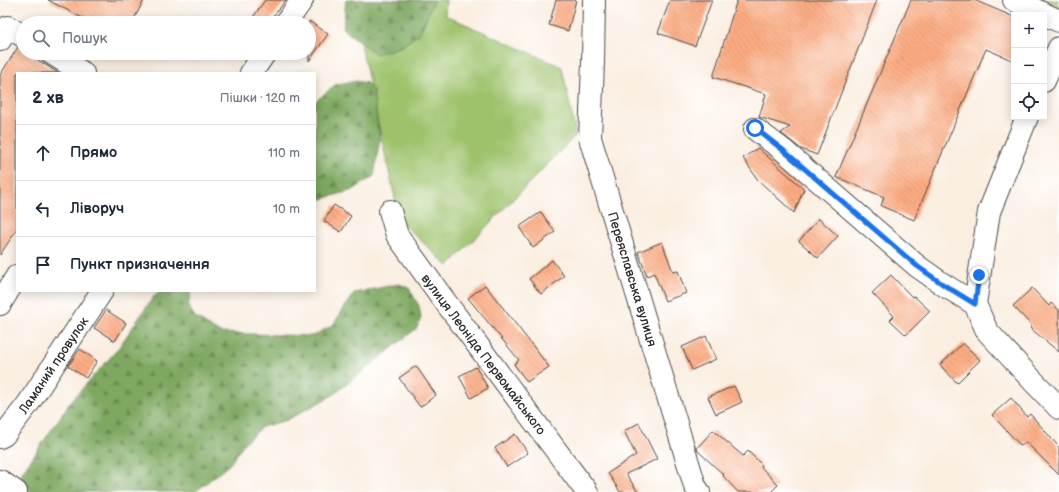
<!DOCTYPE html>
<html lang="uk">
<meta charset="utf-8">
<style>
:root{--surface:#fff;--page:#f2f2f3;--text:#1f2937;--muted:#747a83;--line:#e0e1e3}
body{margin:0;font-family:"Balsamiq Sans",sans-serif;background:var(--page);color:var(--text)}
.controls{position:absolute;right:12px;top:12px;display:grid;overflow:hidden;border-radius:0px;box-shadow:0 2px 10px #0003}
.controls button{width:36px;height:36px;display:grid;place-items:center;padding:0;border:0;border-bottom:1px solid var(--line);background:var(--surface);color:var(--text);font:20px sans-serif}
.stop{position:absolute;width:12px;height:12px;margin:-9px;border:3px solid #1a73e8;border-radius:50%;background:#fff}
.stop.end{background:#1a73e8;border-color:#fff;box-shadow:0 1px 4px #0008}
.list{margin:0;padding:0;list-style:none}
h2{display:flex;justify-content:space-between;align-items:center;height:52px;margin:0;padding:0 16px;font-size:17px}
h2 small{font-size:13px;font-weight:400;color:var(--muted)}
.list li{display:grid;grid-template-columns:26px 1fr auto;gap:12px;align-items:center;box-sizing:border-box;height:56px;padding:0 16px;border-top:1px solid var(--line)}
.list b{display:block;font-size:15px;white-space:nowrap}
.list em{font-size:13px;font-style:normal;color:var(--muted)}
.icon{flex:none;width:22px;height:22px;fill:none;stroke:currentColor;stroke-width:2;stroke-linecap:round;stroke-linejoin:round}
.map{position:relative;flex:none;width:1059px;height:492px;overflow:hidden}
.search{position:absolute;background:var(--surface);box-shadow:0 2px 10px #0003;left:16px;top:16px;width:300px;height:44px;display:flex;align-items:center;gap:10px;box-sizing:border-box;padding:0 14px;border-radius:22px;color:var(--muted);font-size:15px}
.panel{position:absolute;background:var(--surface);box-shadow:0 2px 10px #0003;left:16px;top:72px;width:300px;height:220px;border-radius:0px}
.map>svg:first-child{display:block}
.green{fill:#9ec26c;stroke:#64764c}
.forest{fill:url(#forest-firs);stroke:#546a46}
.cemetery{fill:url(#cemetery-stones);stroke:#64764c}
.building{fill:url(#building-back-hatch)}
.lines{fill:none;stroke-linecap:round;stroke-linejoin:round}
.minor-casing{stroke:#4a4846;stroke-width:24}
.minor{stroke:#fff;stroke-width:22}
.route{stroke:#1a73e8;stroke-width:5}
.labels{text-anchor:middle;stroke-width:4;stroke-linejoin:round;paint-order:stroke}
.street-label{font-size:13px;fill:#2b2b2b;stroke:#fff}
</style>
<div class="map">
<svg width="1059" height="492" viewBox="0 0 1059 492">
<defs>
<pattern id="forest-firs" width="22" height="20" patternUnits="userSpaceOnUse"><rect width="22" height="20" fill="#7ea860"/><path d="M5 1l3.5 6h-7zM16 11l3.5 6h-7z" fill="#67894f"/></pattern>
<pattern id="cemetery-stones" width="16" height="16" patternUnits="userSpaceOnUse"><rect width="16" height="16" fill="#9ec26c"/><path d="M2 7V4a2 2 0 0 1 4 0v3zM10 15v-3a2 2 0 0 1 4 0v3z" fill="#819e59"/></pattern>
<pattern id="building-back-hatch" width="6" height="6" patternUnits="userSpaceOnUse"><rect width="6" height="6" fill="#fbab81"/><path d="M-1 5l2 2M0 0l6 6M5-1l2 2" fill="none" stroke="#d79370"/></pattern>
</defs>
<rect width="100%" height="100%" fill="#fff"/>
<filter id="ink" filterUnits="userSpaceOnUse"><feTurbulence type="fractalNoise" baseFrequency=".025" numOctaves="2"/><feDisplacementMap in="SourceGraphic" scale="8" xChannelSelector="R" yChannelSelector="G"/><feConvolveMatrix kernelMatrix="1 2 1 2 8 2 1 2 1" color-interpolation-filters="sRGB"/></filter>
<filter id="wash" filterUnits="userSpaceOnUse"><feTurbulence type="fractalNoise" baseFrequency=".012" numOctaves="4" result="noise"/><feDisplacementMap in="SourceGraphic" scale="16" xChannelSelector="R" yChannelSelector="G"/><feGaussianBlur stdDeviation="0.9" result="paint"/><feColorMatrix in="noise" values="0 0 0 0 0 0 0 0 0 0 0 0 0 0 0 0 0 1.4 0 .05"/><feComposite in="paint" operator="in"/></filter>
<g filter="url(#wash)">
<rect width="100%" height="100%" fill="#faeee0"/>
<path class="green" d="M 351,0 L 446,0 L 445,15 L 562,67 L 576,135 L 448,266 L 400,221 Z"/>
<path class="forest" d="M 346,0 L 434,0 L 420,33 L 401,47 L 376,54 L 343,29 Z
M 356,81 L 367,83 L 373,91 L 380,138 L 374,176 L 353,190 L 315,201 L 315,102 L 335,85 Z
M 399,284 L 409,288 L 419,306 L 421,317 L 417,328 L 333,395 L 287,420 L 262,427 L 244,443 L 230,464 L 195,492 L 32,492 L 21,485 L 21,474 L 72,400 L 117,350 L 152,299 L 159,291 L 191,291 L 188,306 L 195,317 L 220,333 L 313,336 L 333,325 L 354,293 Z"/>
<path class="cemetery" d="M 1014,0 L 1059,0 L 1059,21 Z"/>
<g id="blocks">
<path class="building" d="M 48,0 L 144,0 L 132,23 L 92,23 Z
M 265,0 L 286,0 L 268,23 L 249,23 Z
M 556,0 L 576,0 L 568,31 L 549,25 Z
M 670,0 L 712,0 L 695,46 L 658,33 Z
M 737,0 L 877,0 L 817,155 L 801,149 L 781,133 L 790,127 L 759,117 L 766,94 L 713,77 Z
M 911,0 L 974,0 L 1014,17 L 1014,61 L 986,49 L 914,220 L 881,206 L 884,197 L 836,177 Z
M 309,21 L 328,34 L 309,61 Z
M 18,47 L 23,50 L 23,53 L 27,53 L 58,73 L 17,73 L 17,229 L 0,255 L 0,75 Z
M 758,148 L 804,189 L 794,213 L 758,180 L 743,158 Z
M 334,205 L 351,216 L 341,232 L 324,221 Z
M 541,212 L 555,232 L 533,248 L 519,227 Z
M 818,218 L 838,236 L 818,258 L 799,241 L 817,221 Z
M 662,242 L 673,272 L 678,271 L 686,293 L 665,301 L 654,273 L 647,276 L 638,252 Z
M 552,260 L 564,276 L 541,294 L 529,279 Z
M 891,275 L 912,297 L 914,296 L 930,311 L 906,335 L 890,320 L 894,316 L 872,293 Z
M 485,285 L 536,350 L 549,367 L 527,382 L 514,364 L 519,360 L 468,298 Z
M 1032,288 L 1049,306 L 1051,303 L 1059,310 L 1059,352 L 1030,328 L 1032,326 L 1013,306 Z
M 106,310 L 126,323 L 115,341 L 94,328 Z
M 706,336 L 716,359 L 692,370 L 682,347 Z
M 963,343 L 980,360 L 957,383 L 940,365 Z
M 80,349 L 97,361 L 86,378 L 68,366 Z
M 416,366 L 436,395 L 420,407 L 399,378 Z
M 476,367 L 488,388 L 471,398 L 459,376 Z
M 734,386 L 742,402 L 716,414 L 708,397 Z
M 1011,398 L 1027,417 L 1030,414 L 1059,447 L 1059,475 L 1026,442 L 1021,446 L 992,415 Z
M 639,423 L 657,459 L 626,474 L 638,492 L 620,492 L 608,473 L 636,455 L 624,431 Z
M 713,430 L 743,456 L 748,451 L 762,465 L 761,467 L 778,485 L 771,492 L 738,492 L 723,476 L 724,475 L 698,451 L 697,448 Z
M 515,434 L 528,453 L 507,467 L 495,448 Z"/>
</g>
</g>
<g filter="url(#ink)">
<use href="#blocks" fill-opacity="0" stroke="#4a4846" stroke-width="1"/>
<g class="lines">
<defs>
<path id="minor" d="M 594,0 L 593,63 L 590,138 L 695,486 L 699,492
M 1014,0 L 1059,21
M 286,23 L 302,0
M 0,40 L 8,27 L 23,36
M 51,53 L 83,73
M 251,73 L 265,53
M 1044,81 L 1059,48
M 755,129 L 783,150 L 917,266 L 944,285 L 975,304 L 987,331 L 1033,381 L 1059,408
M 390,211 L 397,235 L 441,296 L 587,492
M 0,304 L 17,276
M 975,304 L 989,212 L 1027,117
M 0,437 L 4,435 L 28,404 L 102,291
M 0,481 L 16,492"/>
</defs>
<use href="#minor" class="minor-casing"/>
<use href="#minor" class="minor"/>
</g>
</g>
<g class="lines" filter="url(#ink)">
<path class="route" d="M 755,128 L 783,150 L 917,266 L 944,285 L 975,304 L 979,275"/>
</g>
<g class="labels">
<g class="street-label">
<text transform="translate(633 279) rotate(73)" y="5">Переяславська вулиця</text>
<text transform="translate(484 354) rotate(53)" y="5">вулиця Леоніда Первомайського</text>
<text transform="translate(53 365) rotate(-56)" y="5">Ламаний провулок</text>
</g>
</g>
</svg>
<div class="controls">
<button>+</button>
<button>−</button>
<button><svg class="icon" aria-label="locate" viewBox="0 0 24 24"><circle cx="12" cy="12" r="6"/><path d="M12 2v4M12 18v4M2 12h4M18 12h4"/></svg></button>
</div>
<div class="stop" style="left:755px;top:128px"></div>
<div class="stop end" style="left:979px;top:275px"></div>
<div class="search"><svg class="icon" aria-label="search" viewBox="0 0 24 24"><circle cx="10" cy="10" r="6"/><path d="M15 15l6 6"/></svg>Пошук</div>
<section class="panel">
<h2>2 хв<small>Пішки · 120 m</small></h2>
<ul class="list">
<li><svg class="icon" aria-label="ahead" viewBox="0 0 24 24"><path d="M12 20V5M6 11l6-6 6 6"/></svg><div><b>Прямо</b></div><em>110 m</em></li>
<li><svg class="icon" aria-label="left" viewBox="0 0 24 24"><path d="M17 20v-9H6M10 6l-5 5 5 5"/></svg><div><b>Ліворуч</b></div><em>10 m</em></li>
<li><svg class="icon" aria-label="arrive" viewBox="0 0 24 24"><path d="M6 21V4h12l-3 4 3 4H6"/></svg><div><b>Пункт призначення</b></div></li>
</ul>
</section>
</div>
